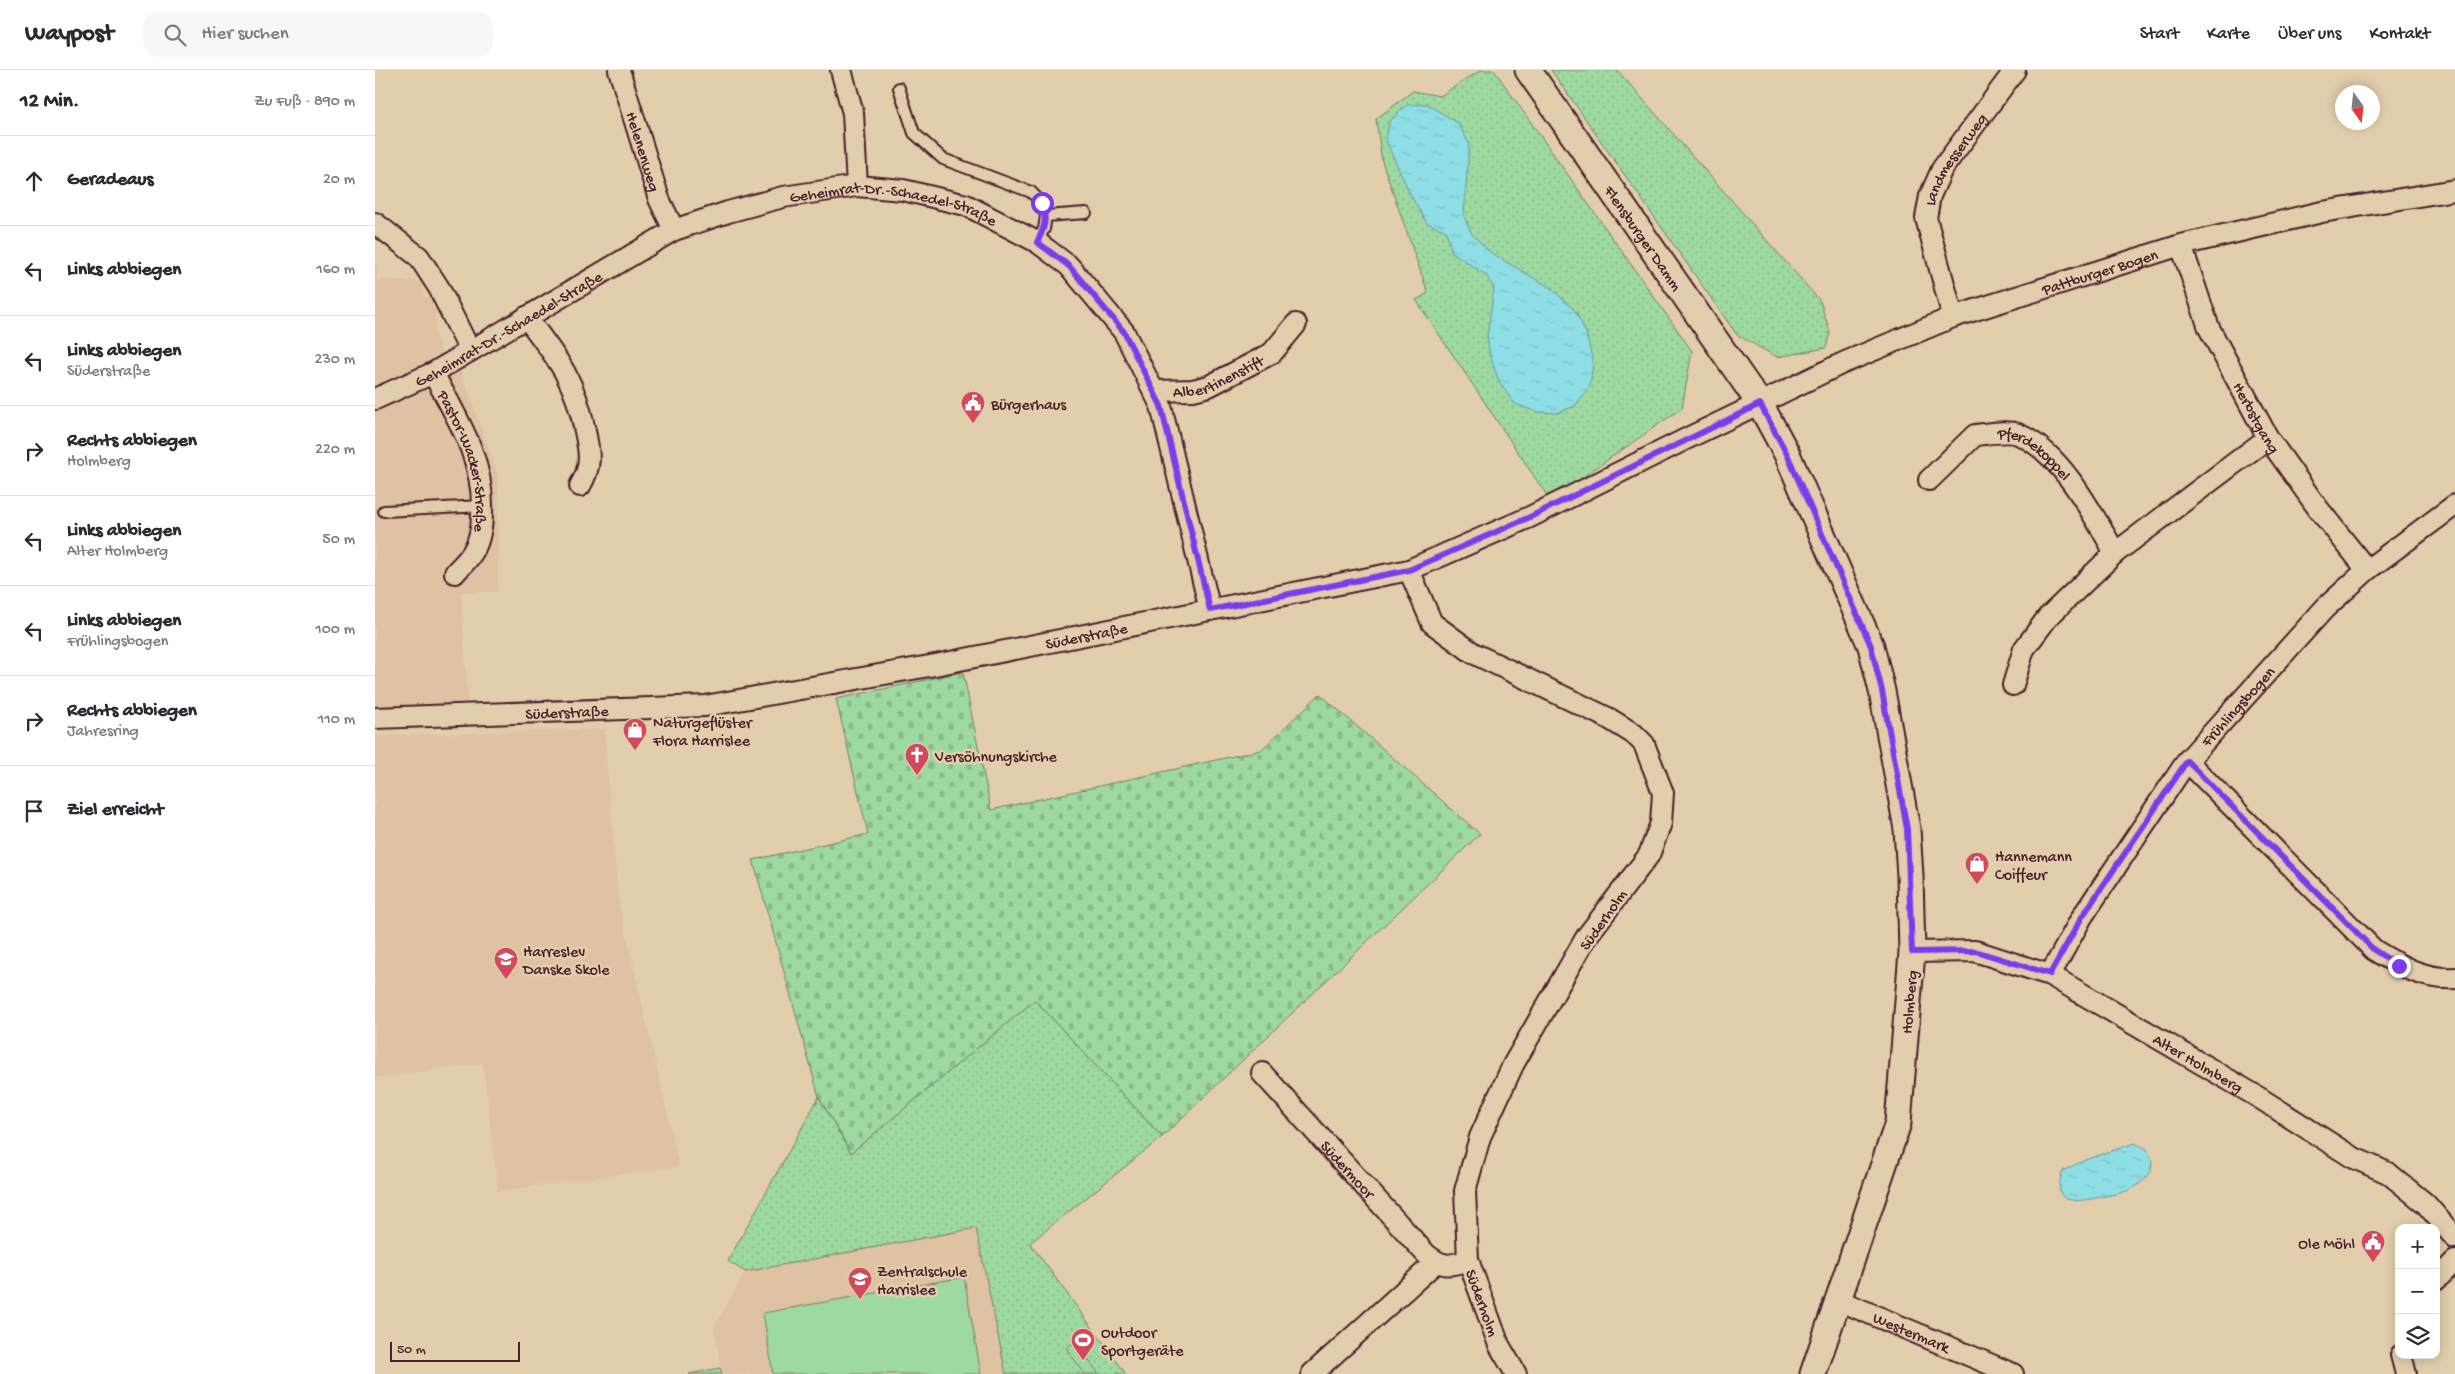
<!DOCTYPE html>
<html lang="de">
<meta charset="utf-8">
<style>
:root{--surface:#fff;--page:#f7f7f7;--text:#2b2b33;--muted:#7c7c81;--line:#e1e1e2}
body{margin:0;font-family:"Gochi Hand",sans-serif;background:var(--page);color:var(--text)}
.controls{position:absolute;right:15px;bottom:15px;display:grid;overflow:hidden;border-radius:10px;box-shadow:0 2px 12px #0003}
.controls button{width:45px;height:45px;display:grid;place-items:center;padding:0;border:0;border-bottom:1px solid var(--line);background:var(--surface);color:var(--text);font:25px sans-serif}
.compass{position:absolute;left:1960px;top:15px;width:45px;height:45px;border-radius:50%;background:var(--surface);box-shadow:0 2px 12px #0003;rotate:165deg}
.scale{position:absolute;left:15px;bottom:12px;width:130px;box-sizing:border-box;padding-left:5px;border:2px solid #4a1f2b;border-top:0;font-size:14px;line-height:18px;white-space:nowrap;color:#4a1f2b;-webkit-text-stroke:4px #e2ceac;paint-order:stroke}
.stop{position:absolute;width:15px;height:15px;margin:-11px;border:4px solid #7c3aed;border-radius:50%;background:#fff}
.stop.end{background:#7c3aed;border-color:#fff;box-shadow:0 1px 5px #0008}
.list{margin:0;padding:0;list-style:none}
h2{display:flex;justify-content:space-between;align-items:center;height:65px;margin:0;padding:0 20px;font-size:21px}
h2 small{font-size:16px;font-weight:400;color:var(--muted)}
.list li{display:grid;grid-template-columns:32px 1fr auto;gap:15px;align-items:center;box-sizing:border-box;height:90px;padding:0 20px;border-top:1px solid var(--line)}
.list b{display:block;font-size:19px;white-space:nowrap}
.list p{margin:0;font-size:16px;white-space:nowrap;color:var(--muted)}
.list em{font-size:16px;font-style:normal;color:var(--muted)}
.icon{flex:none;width:28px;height:28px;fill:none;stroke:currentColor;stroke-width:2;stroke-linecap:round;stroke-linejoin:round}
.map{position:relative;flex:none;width:2080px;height:1304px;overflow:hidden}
header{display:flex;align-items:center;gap:30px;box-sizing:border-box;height:70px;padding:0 25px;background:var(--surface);border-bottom:1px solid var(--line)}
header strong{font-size:24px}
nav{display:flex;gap:28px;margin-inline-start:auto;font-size:18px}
.search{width:350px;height:45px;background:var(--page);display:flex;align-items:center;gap:12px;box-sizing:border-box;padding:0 18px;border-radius:15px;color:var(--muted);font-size:19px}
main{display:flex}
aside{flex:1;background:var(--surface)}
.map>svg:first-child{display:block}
.built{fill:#dec2a3}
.grass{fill:url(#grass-dots);stroke:#747c66}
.cemetery{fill:url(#cemetery-stones);stroke:#747c66}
.garden{fill:#9dd9a0;stroke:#747c66}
.water{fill:url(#water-ripples);stroke:#72929b}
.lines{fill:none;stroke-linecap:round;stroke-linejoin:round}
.service-casing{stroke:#4a1f2b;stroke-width:14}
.minor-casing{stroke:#4a1f2b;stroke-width:24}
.tertiary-casing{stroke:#4a1f2b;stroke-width:29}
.service{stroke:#e2ceac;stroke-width:10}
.minor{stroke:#e2ceac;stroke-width:20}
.tertiary{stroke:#e2ceac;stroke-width:25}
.route{stroke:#7c3aed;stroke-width:6}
.labels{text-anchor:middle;stroke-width:5;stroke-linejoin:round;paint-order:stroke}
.street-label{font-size:16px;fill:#4a1f2b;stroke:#e2ceac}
.poi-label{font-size:16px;fill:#4a1f2b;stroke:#e2ceac;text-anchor:start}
</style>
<header>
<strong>Waypost</strong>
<div class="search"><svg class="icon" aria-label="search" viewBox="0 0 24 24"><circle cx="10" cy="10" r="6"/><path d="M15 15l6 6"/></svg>Hier suchen</div>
<nav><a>Start</a><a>Karte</a><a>Über uns</a><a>Kontakt</a></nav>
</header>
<main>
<aside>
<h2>12 Min.<small>Zu Fuß · 890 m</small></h2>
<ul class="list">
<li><svg class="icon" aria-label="ahead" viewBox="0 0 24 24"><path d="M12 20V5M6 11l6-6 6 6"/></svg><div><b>Geradeaus</b></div><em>20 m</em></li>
<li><svg class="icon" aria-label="left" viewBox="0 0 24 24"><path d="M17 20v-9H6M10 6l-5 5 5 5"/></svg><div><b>Links abbiegen</b></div><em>160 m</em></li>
<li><svg class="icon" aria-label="left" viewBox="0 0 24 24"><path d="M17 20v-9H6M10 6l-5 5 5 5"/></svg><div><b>Links abbiegen</b><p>Süderstraße</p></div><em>230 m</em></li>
<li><svg class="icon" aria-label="right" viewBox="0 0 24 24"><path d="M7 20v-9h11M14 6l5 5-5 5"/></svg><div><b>Rechts abbiegen</b><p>Holmberg</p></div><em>220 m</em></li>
<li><svg class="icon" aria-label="left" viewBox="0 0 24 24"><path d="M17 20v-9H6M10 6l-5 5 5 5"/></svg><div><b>Links abbiegen</b><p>Alter Holmberg</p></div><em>50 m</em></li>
<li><svg class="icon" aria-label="left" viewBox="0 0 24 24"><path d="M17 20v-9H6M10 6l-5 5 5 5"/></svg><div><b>Links abbiegen</b><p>Frühlingsbogen</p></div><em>100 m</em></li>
<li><svg class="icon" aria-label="right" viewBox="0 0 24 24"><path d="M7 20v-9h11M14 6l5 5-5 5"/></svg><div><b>Rechts abbiegen</b><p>Jahresring</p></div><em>110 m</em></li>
<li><svg class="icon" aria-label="arrive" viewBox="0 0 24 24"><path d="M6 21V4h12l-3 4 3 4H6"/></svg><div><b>Ziel erreicht</b></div></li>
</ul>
</aside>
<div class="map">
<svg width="2080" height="1304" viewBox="0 0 2080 1304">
<defs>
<pattern id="grass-dots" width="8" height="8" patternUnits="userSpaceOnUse" patternTransform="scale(1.25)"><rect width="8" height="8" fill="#9dd9a0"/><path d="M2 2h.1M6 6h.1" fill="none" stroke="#89ba8a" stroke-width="1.8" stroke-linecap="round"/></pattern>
<pattern id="cemetery-stones" width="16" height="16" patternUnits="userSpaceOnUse" patternTransform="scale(1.25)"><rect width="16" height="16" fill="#9dd9a0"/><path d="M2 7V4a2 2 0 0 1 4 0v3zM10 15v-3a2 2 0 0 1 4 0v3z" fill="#89ba8a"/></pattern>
<pattern id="water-ripples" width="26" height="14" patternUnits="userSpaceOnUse" patternTransform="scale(1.25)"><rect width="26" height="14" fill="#8ddee5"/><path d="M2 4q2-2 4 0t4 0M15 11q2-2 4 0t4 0" fill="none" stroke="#7bbec5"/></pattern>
</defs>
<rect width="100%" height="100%" fill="#e2ceac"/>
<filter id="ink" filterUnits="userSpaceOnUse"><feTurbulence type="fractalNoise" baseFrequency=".02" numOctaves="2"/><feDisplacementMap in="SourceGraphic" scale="10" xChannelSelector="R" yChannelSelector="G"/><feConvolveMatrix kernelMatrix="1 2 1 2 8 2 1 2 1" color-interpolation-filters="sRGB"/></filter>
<g filter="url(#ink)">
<path class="built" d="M 0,172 L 2,211 L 47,211 L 49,227 L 61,229 L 60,264 L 69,287 L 0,319 Z
M 86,301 L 123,405 L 123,522 L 86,522 L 93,636 L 0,638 L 0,341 Z
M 229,659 L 243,827 L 304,1096 L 123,1121 L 108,993 L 0,1008 L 0,666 Z
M 602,1158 L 631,1304 L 347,1304 L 339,1258 L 370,1202 Z"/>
<path class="grass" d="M 1106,0 L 1119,0 L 1317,281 L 1307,338 L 1175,430 L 1041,230 L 1053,223 L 1007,91 L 1001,49 L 1038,21 L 1065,26 Z
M 1176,0 L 1242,0 L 1445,231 L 1455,262 L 1451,278 L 1402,287 L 1362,265 Z
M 660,930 L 787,1067 L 655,1173 L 751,1304 L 631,1304 L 601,1158 L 370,1202 L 353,1191 L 444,1027 L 476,1083 Z"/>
<path class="cemetery" d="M 588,602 L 616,740 L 886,680 L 945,624 L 1105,764 L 787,1067 L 660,930 L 476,1083 L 444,1027 L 378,790 L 493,764 L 461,629 Z"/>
<path class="garden" d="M 589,1207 L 606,1304 L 398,1304 L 388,1243 Z
M 700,1272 L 724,1304 L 710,1304 L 691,1278 Z
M 345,1298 L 347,1304 L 314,1304 Z"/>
<path class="water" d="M 1052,34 L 1083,53 L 1094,74 L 1089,146 L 1097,164 L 1116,183 L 1176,218 L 1201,242 L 1211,263 L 1218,292 L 1215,316 L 1200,336 L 1182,343 L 1163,342 L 1140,334 L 1125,314 L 1115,286 L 1112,266 L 1119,218 L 1111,205 L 1077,182 L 1071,161 L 1052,153 L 1036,126 L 1011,71 L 1014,52 L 1032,35 Z
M 1760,1073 L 1772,1079 L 1777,1091 L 1776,1102 C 1770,1110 1762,1117 1752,1121 C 1744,1124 1734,1125 1726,1127 C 1703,1132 1674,1137 1688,1101 L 1710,1090 Z"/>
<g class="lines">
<defs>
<path id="service" d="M 524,18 L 539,63 L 568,89 L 656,122 L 667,133 L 671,146 L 669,159 L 662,172
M 671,146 L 711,143
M 9,441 L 108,436"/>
<g id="minor">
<path id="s1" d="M 244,0 L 284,129 L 299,160"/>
<path d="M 466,0 L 478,43 L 482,116"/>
<path d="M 0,153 L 44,187 L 64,218 L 95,281"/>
<path id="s2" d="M 1806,175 L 1834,258 L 1893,368 L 1942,437 L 1992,500"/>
<path d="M 151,247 C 182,288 200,309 210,361 C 215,384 217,396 205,416"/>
<path id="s3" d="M 1578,247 L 1551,148 L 1555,126 L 1567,99 L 1640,0"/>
<path id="s4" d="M 58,303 C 82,348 109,389 107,442 C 107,457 105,473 95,486 C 91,492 85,497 80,503"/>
<path id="s5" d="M 780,321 L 818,320 L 834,316 L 897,283 L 921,254"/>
<path id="s6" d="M 0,329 L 58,303 L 299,160 L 353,142 L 408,127 L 482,116 L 528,120 L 591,135 L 662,172 L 694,196 L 749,262 L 786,336 L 835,540"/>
<path id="s7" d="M 1554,410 L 1600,365 C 1612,364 1632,360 1643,364 C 1686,382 1718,444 1740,483"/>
<path id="s8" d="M 1034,500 L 1057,553 L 1098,583 L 1233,648 L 1259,664 L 1269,674 L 1288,723 L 1286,753 L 1274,785 L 1212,866 L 1138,995 L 1105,1067 L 1090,1121 L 1093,1190 L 1124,1275 L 1141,1304"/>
<path d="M 1638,615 L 1649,579 L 1673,547 L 1740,483 L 1893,368"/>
<path id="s9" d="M 0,648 L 330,636 L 560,595 L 1034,500 L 1155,447 L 1317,366 L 1468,293 L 1578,247 L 1806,175 L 1947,142 L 2080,120"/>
<path d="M 1812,691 L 1999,880 C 2025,896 2049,910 2080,908"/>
<path id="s10" d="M 1537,882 L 1600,881 L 1675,905 L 1883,1027 L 1977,1087 L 2013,1103 L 2051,1134 L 2080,1168"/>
<path id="s11" d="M 1675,905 L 1707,847 L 1812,691 L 1950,538 L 1992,500 L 2080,435"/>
<path id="s12" d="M 887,1003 L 1051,1184 C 1067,1197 1073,1197 1093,1190"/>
<path d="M 2061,1210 L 2080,1191"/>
<path id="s13" d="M 1463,1230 L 1638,1304"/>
<path d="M 2026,1285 L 2031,1304"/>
<path d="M 937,1304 L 1061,1192"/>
</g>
<g id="tertiary">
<path id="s14" d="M 1153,0 L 1385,334 L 1412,384 L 1496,576 L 1507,621 L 1532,759 L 1535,806 L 1537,882 L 1523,1053 L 1438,1304"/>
</g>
</defs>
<use href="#service" class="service-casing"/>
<use href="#minor" class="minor-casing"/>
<use href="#tertiary" class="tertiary-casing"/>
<use href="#service" class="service"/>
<use href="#minor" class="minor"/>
<use href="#tertiary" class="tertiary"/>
</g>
</g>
<g class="lines" filter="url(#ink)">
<path class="route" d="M 667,133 C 672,149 670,158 662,172 L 694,196 L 749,262 L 786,336 L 835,540 L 1034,500 L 1155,447 L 1385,334 L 1412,384 L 1496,576 L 1507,621 L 1532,759 L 1537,882 L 1600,881 L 1675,904 L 1707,847 L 1812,691 L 1999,880 L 2024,896"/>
</g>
<defs>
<symbol id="civic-pin" viewBox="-11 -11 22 30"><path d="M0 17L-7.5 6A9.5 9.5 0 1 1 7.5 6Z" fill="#d1495b" stroke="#e2ceac"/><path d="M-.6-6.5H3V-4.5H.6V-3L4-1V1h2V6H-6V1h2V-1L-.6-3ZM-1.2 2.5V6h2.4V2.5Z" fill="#fff"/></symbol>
<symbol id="shop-pin" viewBox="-11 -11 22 30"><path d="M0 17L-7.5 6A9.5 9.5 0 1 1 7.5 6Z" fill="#d1495b" stroke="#e2ceac"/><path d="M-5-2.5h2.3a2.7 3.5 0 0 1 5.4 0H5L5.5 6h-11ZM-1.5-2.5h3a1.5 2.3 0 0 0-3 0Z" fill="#fff"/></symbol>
<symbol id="church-pin" viewBox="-11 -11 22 30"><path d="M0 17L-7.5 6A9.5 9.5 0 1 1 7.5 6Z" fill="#d1495b" stroke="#e2ceac"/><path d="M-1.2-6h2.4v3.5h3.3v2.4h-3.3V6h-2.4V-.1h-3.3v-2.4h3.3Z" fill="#fff"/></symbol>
<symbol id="school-pin" viewBox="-11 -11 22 30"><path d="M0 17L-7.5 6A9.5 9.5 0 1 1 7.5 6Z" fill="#d1495b" stroke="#e2ceac"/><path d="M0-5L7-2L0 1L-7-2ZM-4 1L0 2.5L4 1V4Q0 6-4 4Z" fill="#fff"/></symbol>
<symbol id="stadium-pin" viewBox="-11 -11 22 30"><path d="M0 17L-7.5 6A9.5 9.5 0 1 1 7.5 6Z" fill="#d1495b" stroke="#e2ceac"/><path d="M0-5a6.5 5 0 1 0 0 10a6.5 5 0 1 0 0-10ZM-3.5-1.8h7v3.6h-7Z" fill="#fff"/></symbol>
</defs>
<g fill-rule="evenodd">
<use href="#civic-pin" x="584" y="319" width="28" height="38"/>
<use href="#shop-pin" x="246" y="646" width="28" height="38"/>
<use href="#church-pin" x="528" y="671" width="28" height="38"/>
<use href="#shop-pin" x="1588" y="780" width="28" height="38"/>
<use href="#school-pin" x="117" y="875" width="28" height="38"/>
<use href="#civic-pin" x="1984" y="1158" width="28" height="38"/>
<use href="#school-pin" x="471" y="1195" width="28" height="38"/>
<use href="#stadium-pin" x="694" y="1256" width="28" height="38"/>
</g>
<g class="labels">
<g class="street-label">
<text dy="6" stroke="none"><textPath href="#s1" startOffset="85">Helenenweg</textPath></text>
<text dy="6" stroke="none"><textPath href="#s3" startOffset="169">Landmesserweg</textPath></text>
<text dy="6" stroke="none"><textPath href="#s6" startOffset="571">Geheimrat-Dr.-Schaedel-Straße</textPath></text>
<text dy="6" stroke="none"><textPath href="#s14" startOffset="204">Flensburger Damm</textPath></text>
<text dy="6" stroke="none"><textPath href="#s9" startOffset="1801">Pattburger Bogen</textPath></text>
<text dy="6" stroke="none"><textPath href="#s6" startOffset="151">Geheimrat-Dr.-Schaedel-Straße</textPath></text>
<text dy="6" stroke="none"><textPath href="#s5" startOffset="66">Albertinenstift</textPath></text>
<text dy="6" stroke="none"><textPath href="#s2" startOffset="189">Herbstgang</textPath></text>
<text dy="6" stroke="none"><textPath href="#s7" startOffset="131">Pferdekoppel</textPath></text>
<text dy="6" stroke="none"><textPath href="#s4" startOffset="95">Pastor-Wacker-Straße</textPath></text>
<text dy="6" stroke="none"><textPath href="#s9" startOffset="718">Süderstraße</textPath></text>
<text dy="6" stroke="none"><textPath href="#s11" startOffset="329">Frühlingsbogen</textPath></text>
<text dy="6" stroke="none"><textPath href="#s9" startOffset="192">Süderstraße</textPath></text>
<text transform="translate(1227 849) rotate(-55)" y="6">Süderholm</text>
<text transform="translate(1533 932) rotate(-85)" y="6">Holmberg</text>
<text dy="6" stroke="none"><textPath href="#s10" startOffset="314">Alter Holmberg</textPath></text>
<text dy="6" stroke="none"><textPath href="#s12" startOffset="129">Südermoor</textPath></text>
<text dy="6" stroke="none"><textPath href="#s8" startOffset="920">Süderholm</textPath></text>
<text dy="6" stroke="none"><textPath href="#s13" startOffset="80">Westermark</textPath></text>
</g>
<g class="poi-label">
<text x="616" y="339">Bürgerhaus</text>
<text x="278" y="657">Naturgeflüster<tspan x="278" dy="18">Flora Harrislee</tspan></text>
<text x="560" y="691">Versöhnungskirche</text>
<text x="1620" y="791">Hannemann<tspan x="1620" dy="18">Coiffeur</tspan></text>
<text x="148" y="886">Harreslev<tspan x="148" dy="18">Danske Skole</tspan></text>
<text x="1980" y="1178" text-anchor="end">Ole Möhl</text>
<text x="502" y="1206">Zentralschule<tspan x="502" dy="18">Harrislee</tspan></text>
<text x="726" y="1267">Outdoor<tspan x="726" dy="18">Sportgeräte</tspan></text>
</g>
</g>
</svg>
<div class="controls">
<button>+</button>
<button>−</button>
<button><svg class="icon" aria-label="layers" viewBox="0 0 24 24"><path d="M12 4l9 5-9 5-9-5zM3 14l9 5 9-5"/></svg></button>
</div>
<svg class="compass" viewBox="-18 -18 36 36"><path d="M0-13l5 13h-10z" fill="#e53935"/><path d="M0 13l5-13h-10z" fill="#7c7c81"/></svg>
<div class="scale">50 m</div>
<div class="stop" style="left:667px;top:133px"></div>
<div class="stop end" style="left:2024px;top:896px"></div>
</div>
</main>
